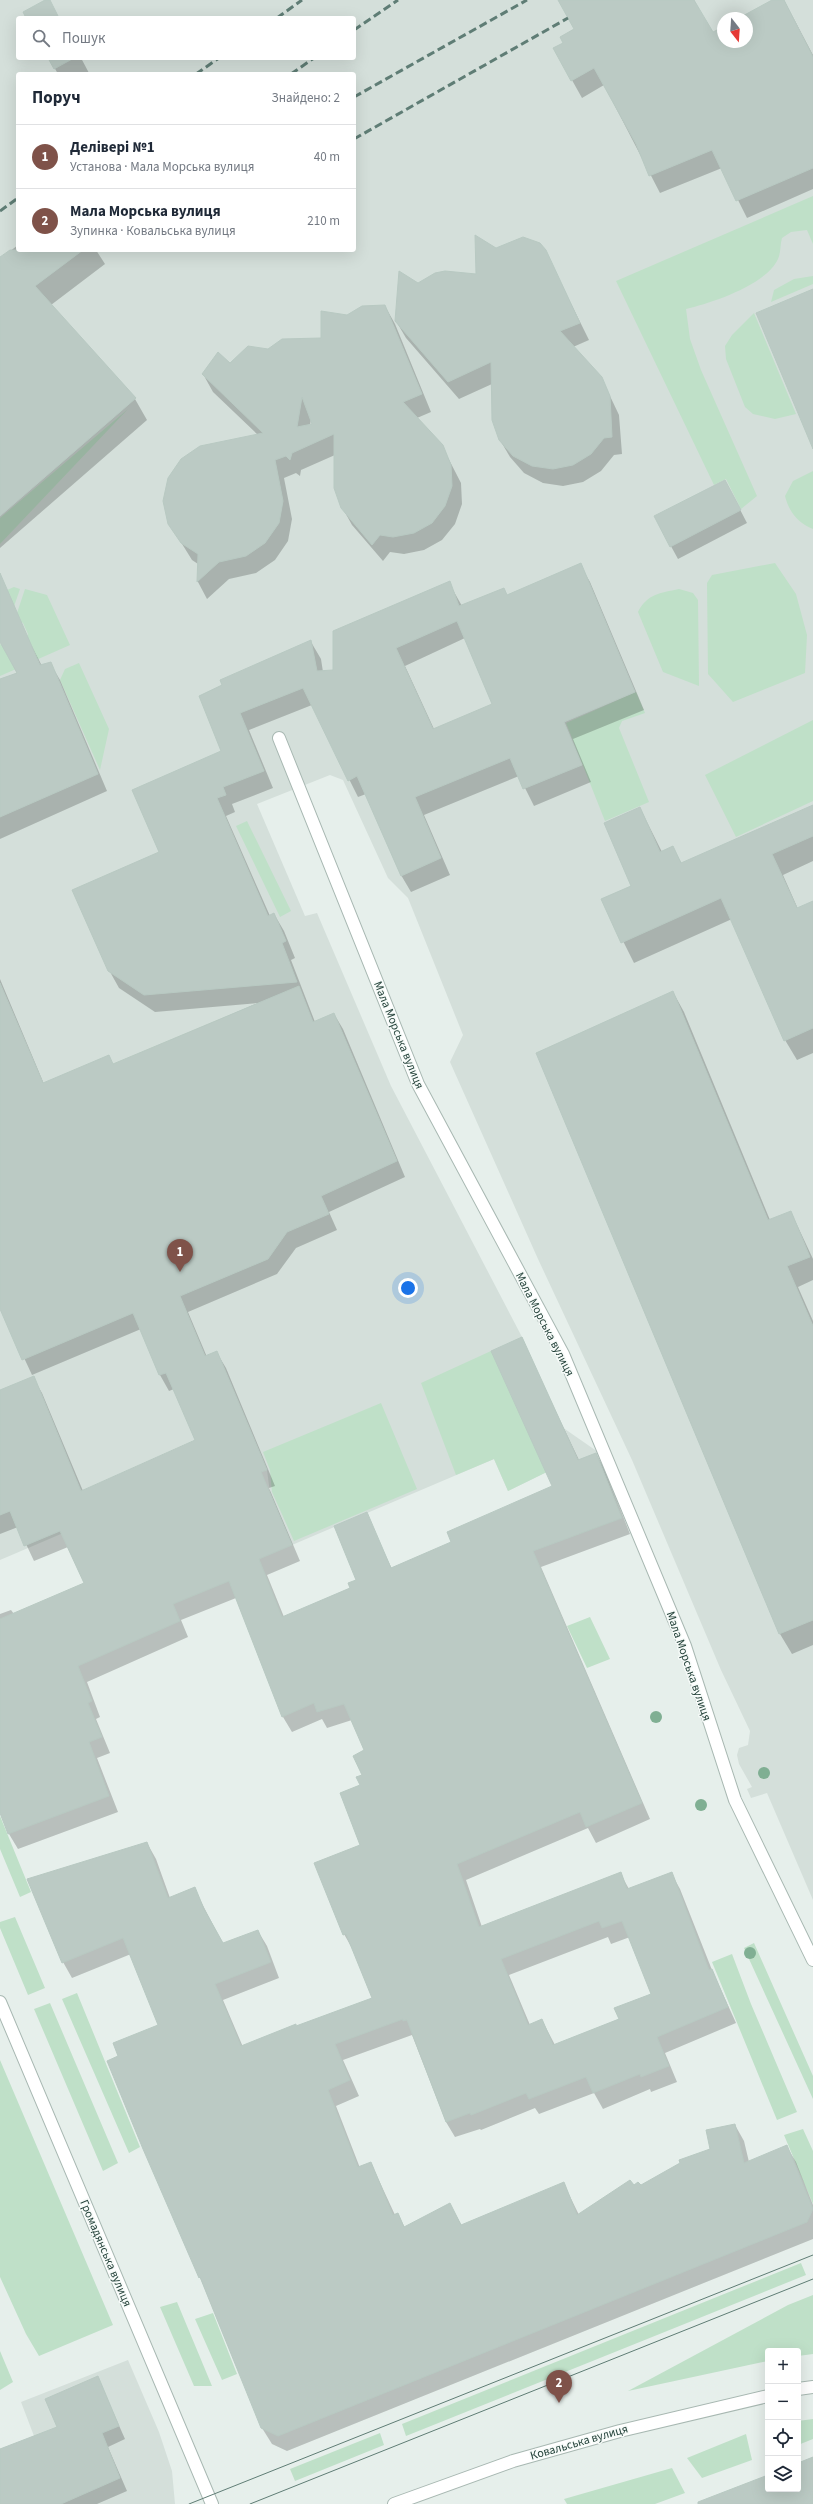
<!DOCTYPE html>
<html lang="uk">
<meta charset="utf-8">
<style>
:root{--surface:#fff;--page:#f2f2f3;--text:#1f2937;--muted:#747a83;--line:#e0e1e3;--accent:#7f5249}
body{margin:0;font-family:"Source Sans 3",sans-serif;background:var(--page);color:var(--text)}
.controls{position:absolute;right:12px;bottom:12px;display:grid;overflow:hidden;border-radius:4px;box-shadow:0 4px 16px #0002}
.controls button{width:36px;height:36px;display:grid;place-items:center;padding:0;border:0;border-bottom:1px solid var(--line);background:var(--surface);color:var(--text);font:20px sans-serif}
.compass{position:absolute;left:717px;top:12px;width:36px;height:36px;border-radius:50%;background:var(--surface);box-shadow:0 4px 16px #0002;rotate:163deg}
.you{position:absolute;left:408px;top:1288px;width:14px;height:14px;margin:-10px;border:3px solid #fff;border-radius:50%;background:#1a73e8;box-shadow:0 0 0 6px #1a73e833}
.badge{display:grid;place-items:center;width:26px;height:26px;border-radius:50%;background:var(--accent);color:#fff;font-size:13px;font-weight:700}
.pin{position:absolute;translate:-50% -33px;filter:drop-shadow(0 1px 2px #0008)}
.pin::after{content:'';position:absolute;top:21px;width:14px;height:12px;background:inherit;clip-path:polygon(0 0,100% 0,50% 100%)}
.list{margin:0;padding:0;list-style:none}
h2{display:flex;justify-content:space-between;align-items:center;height:52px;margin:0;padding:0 16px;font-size:17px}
h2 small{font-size:13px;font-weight:400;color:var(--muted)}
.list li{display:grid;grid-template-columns:26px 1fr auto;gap:12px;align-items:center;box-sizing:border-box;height:64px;padding:0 16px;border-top:1px solid var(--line)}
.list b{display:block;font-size:15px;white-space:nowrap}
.list p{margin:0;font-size:13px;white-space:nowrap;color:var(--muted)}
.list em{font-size:13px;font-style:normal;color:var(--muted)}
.icon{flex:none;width:22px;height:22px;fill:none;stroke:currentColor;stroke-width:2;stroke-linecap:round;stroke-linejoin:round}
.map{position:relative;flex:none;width:813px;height:2504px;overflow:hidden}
.search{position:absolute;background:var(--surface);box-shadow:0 4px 16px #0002;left:16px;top:16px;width:340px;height:44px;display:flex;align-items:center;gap:10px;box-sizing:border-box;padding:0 14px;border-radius:4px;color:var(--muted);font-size:15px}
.panel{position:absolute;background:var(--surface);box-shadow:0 4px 16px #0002;left:16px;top:72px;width:340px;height:180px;border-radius:4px}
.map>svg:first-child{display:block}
.built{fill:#d4dfda;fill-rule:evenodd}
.green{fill:#bfe0c8}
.shadow{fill:#0003;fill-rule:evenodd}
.building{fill:#bbcac4;stroke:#b8c9c2;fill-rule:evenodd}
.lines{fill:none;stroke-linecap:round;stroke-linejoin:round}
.minor-casing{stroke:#a8b8b2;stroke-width:14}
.minor{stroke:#fff;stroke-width:12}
.tram{stroke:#5f7d75;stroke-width:1}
.rail{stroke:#5f7d75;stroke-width:3;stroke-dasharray:8 4;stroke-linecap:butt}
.tree{fill:#80af93}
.labels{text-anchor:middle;stroke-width:3;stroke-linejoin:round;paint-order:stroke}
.street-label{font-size:12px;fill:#24423a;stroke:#f7fbf9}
</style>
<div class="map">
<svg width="813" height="2504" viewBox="0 0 813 2504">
<rect width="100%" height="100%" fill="#e6efeb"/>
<path class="built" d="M 0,0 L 813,0 L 813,1900 L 767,1793 L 751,1798 L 747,1789 L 752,1787 L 739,1764 L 737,1755 L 739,1748 L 748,1745 L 750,1731 L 721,1670 L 632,1460 L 538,1259 L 450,1062 L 463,1035 L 408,898 L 388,878 L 343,780 L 330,775 L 257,804 L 305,916 L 317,913 L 391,1086 L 522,1337 L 562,1427 L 598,1452 L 622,1518 L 579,1534 L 555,1468 L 508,1491 L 494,1459 L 292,1545 L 270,1493 L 267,1470 L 214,1486 L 194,1440 L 85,1489 L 96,1519 L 0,1560 ZM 18,18 L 354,18 L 354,58 L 18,58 ZM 723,18 L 747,18 L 747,42 L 723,42 ZM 18,74 L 354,74 L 354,250 L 18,250 Z
M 128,2360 L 159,2432 L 172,2471 L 175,2504 L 0,2504 L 0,2449 L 34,2436 L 21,2402 Z"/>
<path class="green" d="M 813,196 L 813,244 L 807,230 L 791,232 L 782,238 C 780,244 781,253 778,259 C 766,285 712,303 686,309 L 690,339 L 701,370 L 757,496 L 741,509 L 726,479 L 714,485 L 616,281 Z
M 813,276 L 813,284 L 771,302 L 774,290 L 794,279 Z
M 754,313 L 796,414 L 775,419 L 753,414 L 745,407 L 726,359 L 725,346 L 732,335 Z
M 128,409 L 0,544 L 0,518 Z
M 813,471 L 813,529 C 798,523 789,512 785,496 L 793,481 Z
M 775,563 L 796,594 L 807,635 L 805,673 L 733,702 L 708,674 L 707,583 L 712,575 Z
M 14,587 L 20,589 L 10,618 L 0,593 Z
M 25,589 L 47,595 L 70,645 L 27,664 L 24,646 L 28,634 L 23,623 L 15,619 Z
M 679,589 L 693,593 L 698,600 L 699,686 L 663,672 L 638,612 C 647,594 660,593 679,589 Z
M 0,644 L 11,651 L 23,666 L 0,676 Z
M 79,663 L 109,729 L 100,770 L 60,680 L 65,669 Z
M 636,692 L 645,713 L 622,721 L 619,728 L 649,802 L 605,821 L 566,723 Z
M 813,720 L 813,801 L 736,837 L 705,775 Z
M 247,821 L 291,911 L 280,917 L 236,826 Z
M 491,1351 L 532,1440 L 555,1468 L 508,1491 L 494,1459 L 456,1475 L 421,1383 Z
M 381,1403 L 417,1489 L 294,1541 L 272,1492 L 270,1470 L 263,1452 Z
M 590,1617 L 610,1659 L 587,1668 L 567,1626 Z
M 0,1816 L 31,1892 L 20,1897 L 0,1849 Z
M 15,1917 L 45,1988 L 28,1995 L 0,1928 L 0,1922 Z
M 754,1943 L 813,2076 L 813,2099 L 744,1948 Z
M 732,1954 L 751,2004 L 797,2112 L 777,2120 L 712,1962 Z
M 77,1993 L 140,2147 L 129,2153 L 62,1999 Z
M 50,2003 L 118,2163 L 103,2171 L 34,2009 Z
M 0,2060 L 113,2325 L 39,2356 L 26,2334 L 0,2277 Z
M 803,2129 L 813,2151 L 813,2204 L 784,2135 Z
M 801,2263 L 806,2275 L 406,2436 L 402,2424 Z
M 813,2295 L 813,2354 L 798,2356 L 798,2351 L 768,2351 L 768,2361 L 628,2391 L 788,2305 Z
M 177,2302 L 212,2386 L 194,2386 L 160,2307 Z
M 213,2313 L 237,2374 L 222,2380 L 195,2319 Z
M 0,2351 L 13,2382 L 0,2390 Z
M 813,2419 L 813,2439 L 798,2445 L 798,2421 Z
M 380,2433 L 384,2445 L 295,2481 L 290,2469 Z
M 746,2434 L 752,2460 L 702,2478 L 687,2458 Z
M 672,2468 L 685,2493 L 655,2504 L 567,2504 L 564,2499 Z"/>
<path class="shadow" d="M 559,0 L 694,0 L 712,34 L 723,28 L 723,42 L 747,42 L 747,18 L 741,18 L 774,0 L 784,0 L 813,55 L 813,189 L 747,218 L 722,168 L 660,193 L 604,85 L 582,98 L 554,48 L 564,43 L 575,29 Z
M 49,58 L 81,58 L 89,73 L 58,74 Z
M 18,245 L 18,250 L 96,250 L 105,264 L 51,305 L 135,399 L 147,420 L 0,548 L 0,259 Z
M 496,249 L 545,251 L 589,340 L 573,347 L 601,377 L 619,415 L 622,454 L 614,455 L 601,471 L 583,482 L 563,486 L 543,483 L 524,473 L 510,457 L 500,440 L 492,384 L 459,399 L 406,338 L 396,321 L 418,284 L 477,275 Z
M 385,306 L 395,324 L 431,412 L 417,418 L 442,446 L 461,483 L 462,504 L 455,524 L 442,540 L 424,550 L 404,554 L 390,552 L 383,561 L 352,525 L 342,507 L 335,455 L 301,470 L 300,476 L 296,473 L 284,478 L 292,519 L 288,541 L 275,560 L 256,573 L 229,579 L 207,599 L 198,582 L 198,564 L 192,560 L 169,523 L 258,435 L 213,392 L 203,374 L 268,350 L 322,339 L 347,316 ZM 311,419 L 313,425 L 310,425 Z
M 732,494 L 747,523 L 678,559 L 655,517 Z
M 580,565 L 590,582 L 644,710 L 573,739 L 591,782 L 534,806 L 519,776 L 424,815 L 450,875 L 411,892 L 401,875 L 366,794 L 358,797 L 312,705 L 249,730 L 273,788 L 232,804 L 235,812 L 226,816 L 270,916 L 274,914 L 284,931 L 295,958 L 291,960 L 315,1022 L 334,1014 L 343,1029 L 405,1177 L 329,1212 L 337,1230 L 296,1248 L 277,1274 L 188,1312 L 207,1357 L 217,1353 L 226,1368 L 275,1486 L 269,1488 L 300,1561 L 267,1575 L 284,1617 L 351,1588 L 358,1580 L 366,1514 L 392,1569 L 453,1543 L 554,1487 L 521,1338 L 579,1460 L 596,1454 L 605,1470 L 630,1534 L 541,1567 L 650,1819 L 596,1843 L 588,1828 L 466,1880 L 482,1927 L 620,1873 L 629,1889 L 671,1873 L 680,1889 L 712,1970 L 736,2023 L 665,2053 L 677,2082 L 651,2092 L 650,2089 L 603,2109 L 594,2093 L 539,2114 L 535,2108 L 481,2130 L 480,2129 L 455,2137 L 446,2122 L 412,2035 L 343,2060 L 359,2096 L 336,2106 L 360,2168 L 371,2163 L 395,2215 L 398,2214 L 405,2228 L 450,2204 L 462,2226 L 564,2184 L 579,2215 L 634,2187 L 640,2186 L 711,2149 L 735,2125 L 744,2141 L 749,2162 L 787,2147 L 796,2162 L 813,2205 L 813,2239 L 287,2451 L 272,2444 L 262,2428 L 200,2277 L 120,2057 L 160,2025 L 131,1954 L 72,1978 L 63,1962 L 147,1843 L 156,1859 L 170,1898 L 194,1888 L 223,1944 L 258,1931 L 267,1946 L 279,1978 L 223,2000 L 243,2047 L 373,1999 L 353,1950 L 344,1934 L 361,1845 L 361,1786 L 366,1751 L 352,1720 L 327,1728 L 322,1719 L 292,1732 L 283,1717 L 236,1598 L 181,1620 L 188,1637 L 87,1682 L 100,1717 L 96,1719 L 110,1753 L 97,1758 L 118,1812 L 18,1849 L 9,1834 L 0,1810 L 0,1614 L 11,1610 L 14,1614 L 85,1584 L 68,1547 L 34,1561 L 18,1527 L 0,1534 L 0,1391 L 33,1378 L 42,1393 L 83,1491 L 196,1441 L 174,1389 L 169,1391 L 160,1375 L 141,1329 L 32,1375 L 0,1306 L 0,979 L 44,1084 L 113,1065 L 258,1003 L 155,1012 L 119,988 L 109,970 L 160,853 L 222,752 L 200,696 L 311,642 L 321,659 L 323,672 L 334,671 L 449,583 L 462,606 L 507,596 ZM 465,638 L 493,705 L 434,729 L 405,666 ZM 608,1937 L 611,1944 L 630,1937 L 652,1994 L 620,2019 L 555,2045 L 542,2020 L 530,2025 L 509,1975 Z
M 0,616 L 21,625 L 42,666 L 50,663 L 60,680 L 107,791 L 0,839 L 0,680 L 17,673 L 0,640 Z
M 813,806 L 813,861 L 783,875 L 798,909 L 813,902 L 813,1053 L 797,1060 L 785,1040 L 732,919 L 634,963 L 602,899 L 632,886 L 640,808 L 662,852 L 673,848 L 682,864 Z
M 673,992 L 684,1012 L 770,1220 L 791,1212 L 813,1259 L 813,1280 L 798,1287 L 813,1321 L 813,1645 L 792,1654 L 780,1634 L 537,1053 Z
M 98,2378 L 125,2439 L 108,2447 L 127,2491 L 97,2504 L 0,2504 L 0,2450 L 58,2428 Z"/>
<path class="building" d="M 45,0 L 50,0 L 59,18 L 26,18 L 23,12 Z
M 558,0 L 694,0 L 713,32 L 723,27 L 723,42 L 747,42 L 747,18 L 739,18 L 772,0 L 784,0 L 813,57 L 813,168 L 736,201 L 712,150 L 649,176 L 636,144 L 594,68 L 571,81 L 553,48 L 563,43 L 560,37 L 574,29 Z
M 48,58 L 74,58 L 54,69 Z
M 475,235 L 496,248 L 523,237 L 540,243 L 546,250 L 580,323 L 560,331 L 602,377 L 610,396 L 612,437 L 604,438 L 591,454 L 573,465 L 553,469 L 532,466 L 513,456 L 499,440 L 492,420 L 491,362 L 448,382 L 395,321 L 399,271 L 418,283 L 435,273 L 445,271 L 476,274 Z
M 10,250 L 83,250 L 35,286 L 136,398 L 0,516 L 0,257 Z
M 813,289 L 813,449 L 756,313 Z
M 385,305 L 422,394 L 403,402 L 443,445 L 451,465 L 452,486 L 445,506 L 432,523 L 414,533 L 393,537 L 380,535 L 372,545 L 341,508 L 334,488 L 334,434 L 292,453 L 290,460 L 286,456 L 275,460 L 283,501 L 279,523 L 265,543 L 246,556 L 219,562 L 197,582 L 198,554 L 181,543 L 168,524 L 163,501 L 168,478 L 181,459 L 200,446 L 263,433 L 202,374 L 218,352 L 230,363 L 248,346 L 268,349 L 282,339 L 321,338 L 321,311 L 347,315 L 362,306 ZM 302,397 L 312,424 L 297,427 Z
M 725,480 L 741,510 L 670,547 L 654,516 Z
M 581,563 L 635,692 L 564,722 L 582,765 L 523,789 L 510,758 L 415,797 L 441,858 L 401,876 L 357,776 L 348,781 L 303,688 L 240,713 L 264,771 L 223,787 L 226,795 L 217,798 L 268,916 L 274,913 L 286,941 L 282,943 L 297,982 L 144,995 L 108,971 L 72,890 L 159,852 L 132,790 L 221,751 L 199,696 L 222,685 L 220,680 L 311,640 L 317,671 L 333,670 L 333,631 L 450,581 L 459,606 L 504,588 L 507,595 ZM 457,621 L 492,704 L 433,729 L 396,648 Z
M 0,573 L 40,665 L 51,662 L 98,774 L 0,817 L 0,679 L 17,673 L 0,642 Z
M 813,805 L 813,836 L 772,854 L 797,908 L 813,901 L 813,1028 L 784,1041 L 721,898 L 621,943 L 601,899 L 631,886 L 604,823 L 640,807 L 660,852 L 673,846 L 681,863 Z
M 0,983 L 43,1083 L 109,1055 L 113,1064 L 299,986 L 313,1022 L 334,1013 L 397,1161 L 321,1196 L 329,1214 L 287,1232 L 268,1259 L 180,1296 L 205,1356 L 217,1351 L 267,1470 L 261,1472 L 292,1545 L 259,1559 L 282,1617 L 350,1588 L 348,1583 L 356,1580 L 334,1526 L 367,1512 L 391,1568 L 451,1542 L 447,1532 L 552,1486 L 491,1351 L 522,1337 L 578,1460 L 596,1453 L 622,1518 L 533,1551 L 642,1803 L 586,1827 L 580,1812 L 457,1864 L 479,1927 L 621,1872 L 627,1889 L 672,1872 L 709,1970 L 712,1969 L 728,2007 L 657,2037 L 669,2066 L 641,2077 L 640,2074 L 593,2093 L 586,2077 L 529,2099 L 526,2093 L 471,2115 L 470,2113 L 446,2122 L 407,2020 L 403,2021 L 403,2019 L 335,2044 L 350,2080 L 328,2090 L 358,2167 L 371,2162 L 393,2215 L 398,2213 L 404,2227 L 450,2203 L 461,2225 L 564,2182 L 577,2215 L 630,2180 L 634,2185 L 638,2182 L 641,2185 L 680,2163 L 679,2160 L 710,2149 L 706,2130 L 735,2124 L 744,2163 L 787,2145 L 813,2209 L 807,2222 L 278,2436 L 261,2428 L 200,2277 L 199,2278 L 143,2149 L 107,2061 L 118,2056 L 113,2043 L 158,2025 L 123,1938 L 62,1963 L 27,1879 L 147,1842 L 168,1898 L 195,1887 L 204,1909 L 223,1943 L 258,1930 L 271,1962 L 215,1984 L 241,2046 L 296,2024 L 296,2026 L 372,1998 L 346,1934 L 343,1935 L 314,1863 L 360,1845 L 340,1793 L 360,1785 L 356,1777 L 362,1775 L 353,1756 L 364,1750 L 344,1704 L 317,1712 L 314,1703 L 282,1717 L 229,1581 L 173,1604 L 180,1621 L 78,1666 L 92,1701 L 88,1703 L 102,1737 L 89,1742 L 109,1796 L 8,1834 L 0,1813 L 0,1619 L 84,1583 L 60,1531 L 24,1546 L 10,1511 L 0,1515 L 0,1390 L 34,1376 L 81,1491 L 195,1440 L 166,1373 L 159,1375 L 133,1313 L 22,1360 L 0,1309 ZM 599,1921 L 602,1928 L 622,1921 L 651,1994 L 614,2008 L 619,2019 L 553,2045 L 542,2019 L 528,2025 L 501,1959 Z
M 673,991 L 768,1220 L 791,1211 L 810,1257 L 787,1266 L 813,1326 L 813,1620 L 779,1634 L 536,1053 Z
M 98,2376 L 119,2426 L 102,2433 L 120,2478 L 61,2504 L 0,2504 L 0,2449 L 57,2427 L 45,2399 Z
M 813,2457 L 813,2504 L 698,2504 L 698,2502 L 768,2475 L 768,2489 L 798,2489 L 798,2463 Z"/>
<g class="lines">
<defs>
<path id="minor" d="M 279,738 L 418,1084 L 563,1354 L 685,1646 L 735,1800 L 813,1960
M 0,2002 L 212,2504
M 798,2389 L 813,2387
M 394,2504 L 513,2461 L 620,2431 L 768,2396"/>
</defs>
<use href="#minor" class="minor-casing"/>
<use href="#minor" class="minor"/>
<path class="tram" d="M 189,2504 L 813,2255
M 250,2504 L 813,2279"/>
<path class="rail" d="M 277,18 L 302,0
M 354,30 L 398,0
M 196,74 L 219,58
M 291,74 L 314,58
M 354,97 L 527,0
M 354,139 L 568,18
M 0,211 L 18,198"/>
</g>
<g class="tree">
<circle cx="656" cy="1717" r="6"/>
<circle cx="764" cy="1773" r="6"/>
<circle cx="701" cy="1805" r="6"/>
<circle cx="750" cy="1953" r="6"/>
</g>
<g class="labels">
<g class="street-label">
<text transform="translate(399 1035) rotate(68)" y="4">Мала Морська вулиця</text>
<text transform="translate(545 1324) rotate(63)" y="4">Мала Морська вулиця</text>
<text transform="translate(689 1666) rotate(71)" y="4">Мала Морська вулиця</text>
<text transform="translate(106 2253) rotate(67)" y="4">Громадянська вулиця</text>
<text transform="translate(579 2442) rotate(-16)" y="4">Ковальська вулиця</text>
</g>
</g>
</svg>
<div class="controls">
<button>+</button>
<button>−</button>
<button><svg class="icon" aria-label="locate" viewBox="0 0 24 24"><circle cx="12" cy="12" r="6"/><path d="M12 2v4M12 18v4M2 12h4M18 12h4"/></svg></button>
<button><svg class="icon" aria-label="layers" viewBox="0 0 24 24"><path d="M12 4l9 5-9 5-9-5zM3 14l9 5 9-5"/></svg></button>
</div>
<svg class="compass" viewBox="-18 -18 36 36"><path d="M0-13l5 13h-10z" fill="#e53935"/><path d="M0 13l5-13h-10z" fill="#747a83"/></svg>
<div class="you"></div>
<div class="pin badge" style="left:180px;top:1272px">1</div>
<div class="pin badge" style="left:559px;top:2403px">2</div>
<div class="search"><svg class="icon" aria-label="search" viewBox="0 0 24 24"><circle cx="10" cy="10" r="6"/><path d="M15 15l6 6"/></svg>Пошук</div>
<section class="panel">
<h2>Поруч<small>Знайдено: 2</small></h2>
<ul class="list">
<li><span class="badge">1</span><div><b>Делівері №1</b><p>Установа · Мала Морська вулиця</p></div><em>40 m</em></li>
<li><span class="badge">2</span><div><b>Мала Морська вулиця</b><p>Зупинка · Ковальська вулиця</p></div><em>210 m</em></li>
</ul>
</section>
</div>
